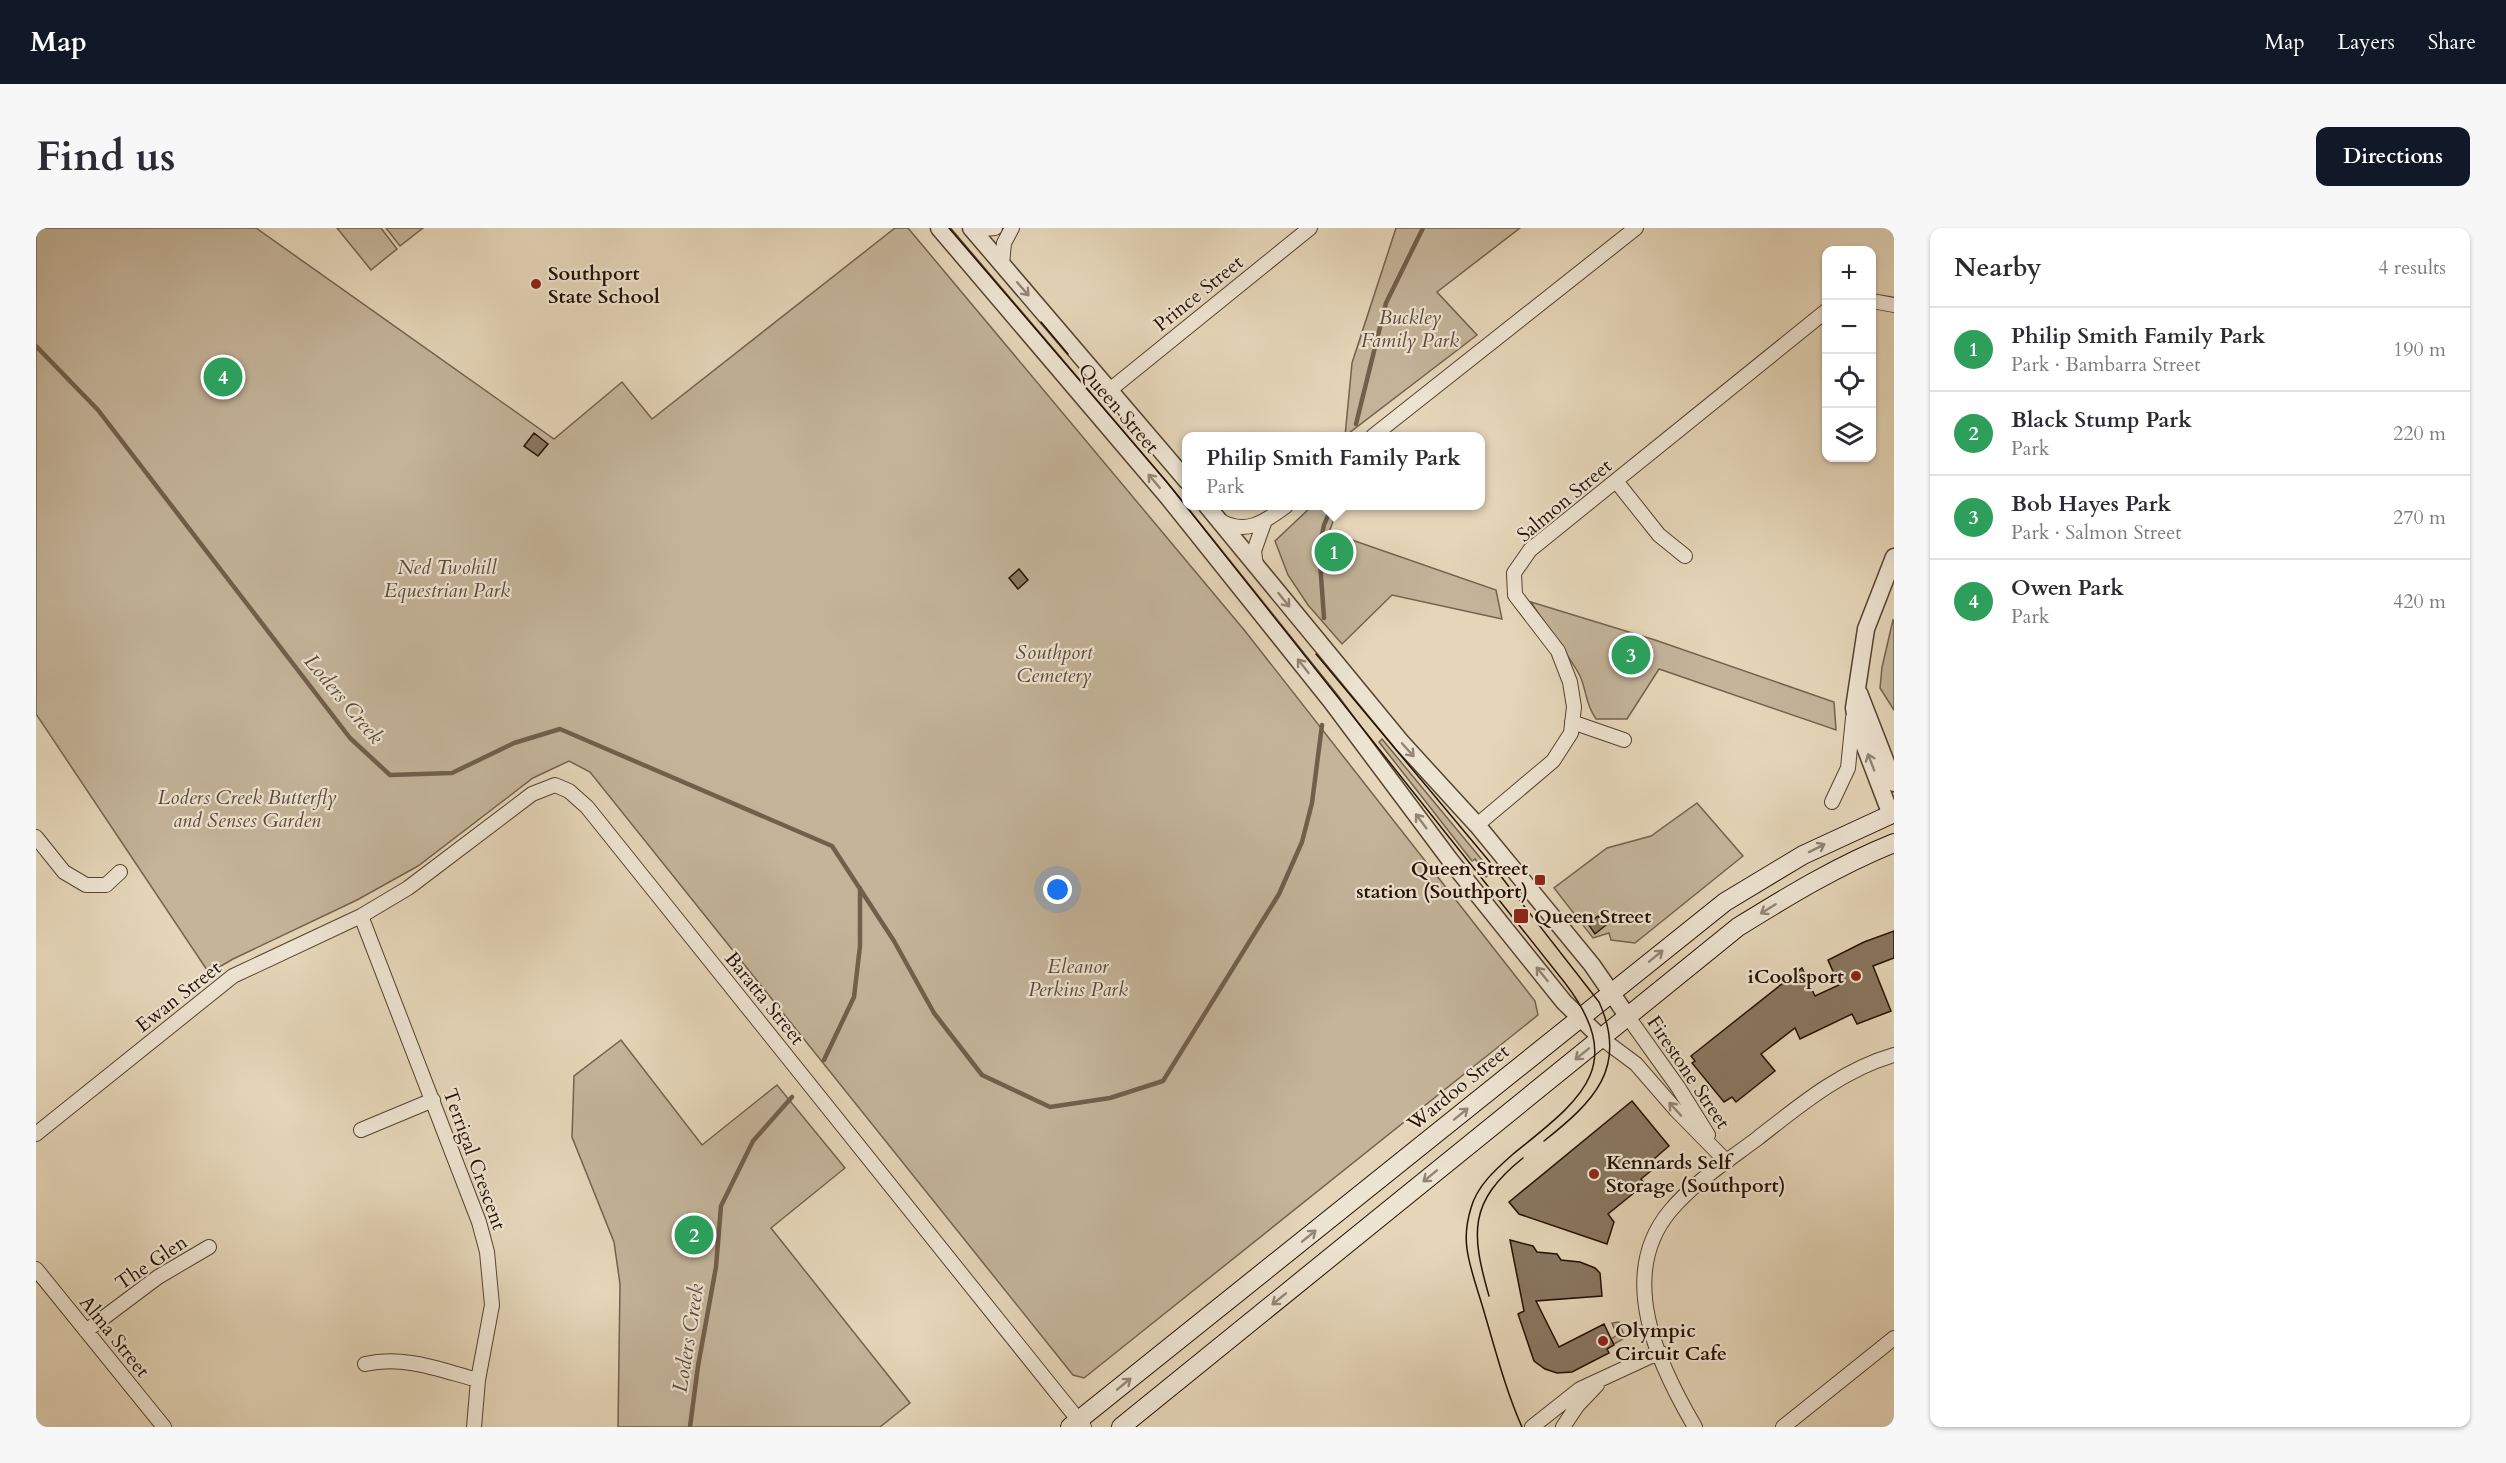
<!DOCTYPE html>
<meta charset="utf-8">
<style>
:root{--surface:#fff;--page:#f7f7f7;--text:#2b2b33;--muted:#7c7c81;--line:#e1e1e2;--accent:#111827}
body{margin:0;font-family:Cardo,serif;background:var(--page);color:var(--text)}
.controls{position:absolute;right:18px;top:18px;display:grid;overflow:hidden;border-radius:12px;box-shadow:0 2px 4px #0004}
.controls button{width:54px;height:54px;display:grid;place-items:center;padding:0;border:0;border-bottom:2px solid var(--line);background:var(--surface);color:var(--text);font:30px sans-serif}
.you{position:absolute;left:1022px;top:662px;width:21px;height:21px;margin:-15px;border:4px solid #fff;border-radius:50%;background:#1a73e8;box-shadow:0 0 0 9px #1a73e833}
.badge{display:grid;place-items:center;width:39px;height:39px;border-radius:50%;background:var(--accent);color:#fff;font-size:20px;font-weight:700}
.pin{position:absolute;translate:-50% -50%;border:3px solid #fff;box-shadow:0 2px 6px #0006}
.popup{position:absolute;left:1146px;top:204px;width:303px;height:78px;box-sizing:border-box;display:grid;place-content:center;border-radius:12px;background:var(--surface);filter:drop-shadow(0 2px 4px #0005);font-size:20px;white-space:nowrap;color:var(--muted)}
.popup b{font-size:22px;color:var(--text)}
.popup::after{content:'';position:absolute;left:50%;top:100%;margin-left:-12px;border:12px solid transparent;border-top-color:var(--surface)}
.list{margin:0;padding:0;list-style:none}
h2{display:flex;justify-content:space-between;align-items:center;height:78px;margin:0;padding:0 24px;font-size:26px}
h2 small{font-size:20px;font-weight:400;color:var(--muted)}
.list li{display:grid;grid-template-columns:39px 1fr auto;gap:18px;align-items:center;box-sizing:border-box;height:84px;padding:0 24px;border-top:2px solid var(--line)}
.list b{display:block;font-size:22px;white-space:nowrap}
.list p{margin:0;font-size:20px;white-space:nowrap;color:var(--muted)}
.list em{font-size:20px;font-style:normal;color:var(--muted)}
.icon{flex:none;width:33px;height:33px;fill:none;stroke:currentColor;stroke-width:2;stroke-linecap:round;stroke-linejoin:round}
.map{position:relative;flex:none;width:1858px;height:1199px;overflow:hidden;border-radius:12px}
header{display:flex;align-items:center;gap:36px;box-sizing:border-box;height:84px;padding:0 30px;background:var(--accent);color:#fff}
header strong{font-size:28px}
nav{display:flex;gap:33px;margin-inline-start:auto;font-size:21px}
.intro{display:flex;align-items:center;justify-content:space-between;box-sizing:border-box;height:144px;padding:0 36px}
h1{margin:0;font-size:42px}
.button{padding:15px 27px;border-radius:12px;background:var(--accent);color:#fff;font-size:21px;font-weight:700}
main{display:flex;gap:36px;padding:0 36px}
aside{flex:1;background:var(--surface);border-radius:12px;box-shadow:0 2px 4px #0004}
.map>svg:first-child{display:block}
.green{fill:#c4b49a;stroke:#74624e;stroke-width:1.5}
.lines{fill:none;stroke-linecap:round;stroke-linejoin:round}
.stream{stroke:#715f4b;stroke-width:4.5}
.building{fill:#897761;stroke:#251002;stroke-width:1.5}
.minor-casing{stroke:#554230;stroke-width:16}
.tertiary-casing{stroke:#554230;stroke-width:19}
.secondary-casing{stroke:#251002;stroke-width:20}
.minor{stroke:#eee4d2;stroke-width:14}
.tertiary{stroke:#eee4d2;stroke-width:16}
.secondary{stroke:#eee4d2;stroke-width:18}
.tram{stroke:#251002;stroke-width:1.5}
.oneway{stroke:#948574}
.poi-dot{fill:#8f2418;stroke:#eee4d2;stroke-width:2}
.labels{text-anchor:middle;stroke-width:4.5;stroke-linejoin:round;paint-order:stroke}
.poi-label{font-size:20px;font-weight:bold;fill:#251002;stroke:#eee4d2;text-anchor:start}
.street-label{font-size:20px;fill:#251002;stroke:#eee4d2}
.park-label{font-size:20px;font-style:italic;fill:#5d4937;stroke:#eee4d2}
.water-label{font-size:21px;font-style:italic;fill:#5e4b38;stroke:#eee4d2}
</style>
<header>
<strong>Map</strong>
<nav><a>Map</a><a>Layers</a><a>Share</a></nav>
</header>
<div class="intro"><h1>Find us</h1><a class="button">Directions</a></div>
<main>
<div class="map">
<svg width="1858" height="1199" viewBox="0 0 1858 1199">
<rect width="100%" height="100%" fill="#e5d6b9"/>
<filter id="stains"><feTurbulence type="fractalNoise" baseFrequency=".00333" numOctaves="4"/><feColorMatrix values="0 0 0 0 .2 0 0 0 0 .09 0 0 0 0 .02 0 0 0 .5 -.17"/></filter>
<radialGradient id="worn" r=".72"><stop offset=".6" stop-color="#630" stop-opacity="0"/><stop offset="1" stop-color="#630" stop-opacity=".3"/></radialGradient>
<path class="green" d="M 0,0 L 220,0 L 518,211 L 586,154 L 616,191 L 859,0 L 872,0 L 1209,403 L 1499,773 L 1502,787 L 1048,1150 L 1037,1147 L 554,544 L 533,533 L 497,550 L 382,638 L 321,672 L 197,731 L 173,745 L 0,486 L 0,118 L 3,120 L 0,117 Z
M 301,0 L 345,0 L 361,21 L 335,42 Z
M 350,0 L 387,0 L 364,18 Z
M 1360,0 L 1484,0 L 1401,64 L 1441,107 L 1309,208 L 1316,135 Z
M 1276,278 L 1303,278 L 1293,304 L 1460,362 L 1466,391 L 1356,367 L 1306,416 L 1272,377 L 1252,347 L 1239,313 Z
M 1495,374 L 1619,412 L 1798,474 L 1800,502 L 1623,441 L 1591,491 L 1560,491 C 1548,474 1551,461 1543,446 C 1529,421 1510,399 1495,374 Z
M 1857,392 L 1858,393 L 1858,482 L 1844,460 L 1846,439 Z
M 1346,511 L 1456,644 L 1450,649 L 1440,637 L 1442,635 L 1439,631 L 1436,633 L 1343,514 Z
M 1661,575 L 1707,628 L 1599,715 L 1575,712 L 1573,705 L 1557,710 L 1518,660 L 1571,620 L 1615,608 Z
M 585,812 L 666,917 L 741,857 L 809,940 L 735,1000 L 874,1175 L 844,1199 L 582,1199 L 584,1056 L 578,1014 L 536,909 L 538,848 Z
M 1583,1094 L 1589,1110 L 1578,1116 L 1575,1111 L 1581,1107 L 1576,1095 Z"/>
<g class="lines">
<path class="stream" d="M 0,118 L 62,182 L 314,510 L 354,547 L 416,545 L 478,515 L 524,501 L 796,618 L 858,713 L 898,785 L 946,847 L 1014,879 L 1074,870 L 1127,853 L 1243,666 L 1266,614 L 1276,575 L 1286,497
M 1320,196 L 1350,75 L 1387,0
M 1288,390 L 1283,320 L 1288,297 L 1296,278
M 788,832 L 818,769 L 824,718 L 824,660
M 654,1199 L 662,1138 L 680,1039 L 685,978 L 717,913 L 756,869"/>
</g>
<path class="building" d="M 498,205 L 512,216 L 502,228 L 488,218 Z
M 983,341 L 992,352 L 982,361 L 973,350 Z
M 1562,688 L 1570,697 L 1559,706 L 1552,696 Z
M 1858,703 L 1858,730 L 1837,738 L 1855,783 L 1821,796 L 1816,786 L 1764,811 L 1759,800 L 1725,826 L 1739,843 L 1700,874 L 1696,869 L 1688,874 L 1656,835 L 1659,833 L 1655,828 L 1766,740 L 1779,768 L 1803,757 L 1792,732 L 1828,714 Z
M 1596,873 L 1633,918 L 1611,937 L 1616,942 L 1605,951 L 1609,956 L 1572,986 L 1578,994 L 1571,1016 L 1483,986 L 1473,974 Z
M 1474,1012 L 1497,1018 L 1501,1024 L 1521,1026 L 1525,1032 L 1544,1034 L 1559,1040 L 1564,1045 L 1566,1068 L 1500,1073 L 1523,1119 L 1568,1096 L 1578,1117 L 1571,1121 L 1573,1125 L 1536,1144 L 1521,1145 L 1509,1141 L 1498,1133 L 1482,1086 L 1488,1083 Z"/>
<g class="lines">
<defs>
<path id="minor" d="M 937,2 L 959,0
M 966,36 L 968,15 L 976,0
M 1836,73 L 1858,77
M 1075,161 L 1274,0
M 1337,208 L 1600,0
M 1580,253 L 1623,307 L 1649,328
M 1183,292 C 1209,308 1229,294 1250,278
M 1220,338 L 1218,323 L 1228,295
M 1536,494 L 1588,512
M 1796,574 L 1812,540 L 1817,490
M 1441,597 L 1517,533 L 1535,505 L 1538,479 L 1534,454 L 1522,423 L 1479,367 L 1478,345 L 1494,322 L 1790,83
M 0,609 L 28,644 L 50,657 L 70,657 L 84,644
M 325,688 L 443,994 L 451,1024 L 456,1077 L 442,1152 L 438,1199
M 1592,789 L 1642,859 L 1672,907
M 1565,810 L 1600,836 L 1640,882 L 1691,934
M 325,902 L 397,872
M 0,906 L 197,748 L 325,688 L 372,660 L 496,566 L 519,557 L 533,563 L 551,579 L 1048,1199
M 0,1041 L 128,1199
M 50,1103 L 122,1049 L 173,1019
M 329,1136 C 368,1127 404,1142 442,1152
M 1496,1199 L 1544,1161 L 1624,1124
M 1527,1199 L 1541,1178 L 1561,1157
M 1659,1199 C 1622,1136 1580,1048 1634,983 C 1658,954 1693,932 1722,910 C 1764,877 1806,842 1858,827
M 1747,1199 L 1858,1110"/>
<path id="tertiary" d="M 903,0 L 1131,268 L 1295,473 L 1414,632 L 1528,774 L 1565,810
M 935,0 L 1151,253
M 1171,278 L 1366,515 L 1441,597 L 1556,737 L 1592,789
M 1823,465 L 1858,555
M 1855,587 L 1821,498 L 1818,480 L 1830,401 L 1858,329"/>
<path id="secondary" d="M 1034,1199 L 1689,674 L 1767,627 L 1858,585
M 1085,1199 L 1702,699 C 1752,668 1803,637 1858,615"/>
</defs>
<use href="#minor" class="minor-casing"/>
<use href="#tertiary" class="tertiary-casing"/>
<use href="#secondary" class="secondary-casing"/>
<use href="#minor" class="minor"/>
<use href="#tertiary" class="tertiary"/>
<use href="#secondary" class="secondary"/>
<path class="tram" d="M 913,0 L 1130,253 L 1529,755 C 1594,840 1542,873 1476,927 C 1459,942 1441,958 1435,980 C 1431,993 1429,1007 1431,1021 C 1434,1043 1443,1065 1449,1087 C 1460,1124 1470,1163 1486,1199
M 1005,94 L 1032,126
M 1280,426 L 1453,633 L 1563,774 C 1593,840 1557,874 1508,913
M 1453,1068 C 1435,1005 1432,974 1487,930"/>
</g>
<defs><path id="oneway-shaft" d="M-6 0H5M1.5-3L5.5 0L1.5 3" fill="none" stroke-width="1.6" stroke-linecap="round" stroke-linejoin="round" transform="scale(1.5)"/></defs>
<g class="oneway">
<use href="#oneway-shaft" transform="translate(987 61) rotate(49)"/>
<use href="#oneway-shaft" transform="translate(1118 253) rotate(-130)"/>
<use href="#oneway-shaft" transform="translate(1248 372) rotate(51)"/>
<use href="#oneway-shaft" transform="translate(1267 438) rotate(-128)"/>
<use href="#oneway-shaft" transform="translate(1372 522) rotate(48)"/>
<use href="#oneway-shaft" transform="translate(1835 534) rotate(-111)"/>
<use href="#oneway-shaft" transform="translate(1385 593) rotate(-127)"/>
<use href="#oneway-shaft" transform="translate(1781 620) rotate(-27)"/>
<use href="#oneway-shaft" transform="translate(1732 681) rotate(148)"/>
<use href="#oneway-shaft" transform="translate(1620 728) rotate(-39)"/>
<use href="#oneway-shaft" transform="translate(1506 746) rotate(-129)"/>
<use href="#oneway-shaft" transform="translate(1546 826) rotate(141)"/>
<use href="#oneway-shaft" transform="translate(1639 881) rotate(-133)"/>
<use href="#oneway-shaft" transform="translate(1425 886) rotate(-39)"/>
<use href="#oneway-shaft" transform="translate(1394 948) rotate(141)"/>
<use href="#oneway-shaft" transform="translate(1273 1008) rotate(-39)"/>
<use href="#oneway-shaft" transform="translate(1243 1071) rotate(141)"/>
<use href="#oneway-shaft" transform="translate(1088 1156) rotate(-39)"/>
</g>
<g class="poi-dot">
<circle cx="500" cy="56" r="6"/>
<rect x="1498" y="646" width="12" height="12" rx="3"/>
<rect x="1477" y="680" width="16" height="16" rx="3"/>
<circle cx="1820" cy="748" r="6"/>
<circle cx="1558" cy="946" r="6"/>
<circle cx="1567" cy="1113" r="6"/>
</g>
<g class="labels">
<g class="poi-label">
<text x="512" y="52">Southport<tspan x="512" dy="23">State School</tspan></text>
<text x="1492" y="647" text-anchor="end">Queen Street<tspan x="1492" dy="23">station (Southport)</tspan></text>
<text x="1498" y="695">Queen Street</text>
<text x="1808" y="755" text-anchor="end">iCoolsport</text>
<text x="1570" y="941">Kennards Self<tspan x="1570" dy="23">Storage (Southport)</tspan></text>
<text x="1579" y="1109">Olympic<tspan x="1579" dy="23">Circuit Cafe</tspan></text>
</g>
<g class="street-label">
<text transform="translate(1162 65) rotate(-39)" y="7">Prince Street</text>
<text transform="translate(1083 180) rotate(49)" y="7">Queen Street</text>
<text transform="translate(1528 272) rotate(-40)" y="7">Salmon Street</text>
<text transform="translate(142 768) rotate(-38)" y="7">Ewan Street</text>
<text transform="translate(729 770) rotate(51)" y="7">Baratta Street</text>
<text transform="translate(1653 844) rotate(56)" y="7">Firestone Street</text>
<text transform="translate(1422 859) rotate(-39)" y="7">Wardoo Street</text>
<text transform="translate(439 931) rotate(70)" y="7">Terrigal Crescent</text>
<text transform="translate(115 1034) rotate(-34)" y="7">The Glen</text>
<text transform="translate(79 1108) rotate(51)" y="7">Alma Street</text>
</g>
<g class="park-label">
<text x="1374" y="96">Buckley<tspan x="1374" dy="23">Family Park</tspan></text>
<text x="411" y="346">Ned Twohill<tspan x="411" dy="23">Equestrian Park</tspan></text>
<text x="1018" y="431">Southport<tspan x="1018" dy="23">Cemetery</tspan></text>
<text x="211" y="576">Loders Creek Butterfly<tspan x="211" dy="23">and Senses Garden</tspan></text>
<text x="1042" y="745">Eleanor<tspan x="1042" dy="23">Perkins Park</tspan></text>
</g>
<g class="water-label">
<text transform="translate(308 471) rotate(50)" y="7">Loders Creek</text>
<text transform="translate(652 1110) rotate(-81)" y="7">Loders Creek</text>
</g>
</g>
<rect width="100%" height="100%" filter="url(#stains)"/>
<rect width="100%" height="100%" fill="url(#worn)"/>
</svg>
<div class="controls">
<button>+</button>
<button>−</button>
<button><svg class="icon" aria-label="locate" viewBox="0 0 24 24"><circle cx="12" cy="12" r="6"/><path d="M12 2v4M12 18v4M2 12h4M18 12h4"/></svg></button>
<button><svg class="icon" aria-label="layers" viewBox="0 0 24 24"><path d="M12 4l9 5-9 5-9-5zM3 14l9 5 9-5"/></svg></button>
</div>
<div class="you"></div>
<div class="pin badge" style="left:1298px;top:324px;background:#2e9e5b">1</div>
<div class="popup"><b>Philip Smith Family Park</b>Park</div>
<div class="pin badge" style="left:658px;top:1007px;background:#2e9e5b">2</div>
<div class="pin badge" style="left:1595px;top:427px;background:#2e9e5b">3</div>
<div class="pin badge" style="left:187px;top:149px;background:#2e9e5b">4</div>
</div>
<aside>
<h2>Nearby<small>4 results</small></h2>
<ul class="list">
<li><span class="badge" style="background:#2e9e5b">1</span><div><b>Philip Smith Family Park</b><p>Park · Bambarra Street</p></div><em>190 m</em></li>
<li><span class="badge" style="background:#2e9e5b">2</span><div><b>Black Stump Park</b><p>Park</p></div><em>220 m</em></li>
<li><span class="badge" style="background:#2e9e5b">3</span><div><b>Bob Hayes Park</b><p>Park · Salmon Street</p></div><em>270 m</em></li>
<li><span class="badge" style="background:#2e9e5b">4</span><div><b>Owen Park</b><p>Park</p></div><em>420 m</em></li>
</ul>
</aside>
</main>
